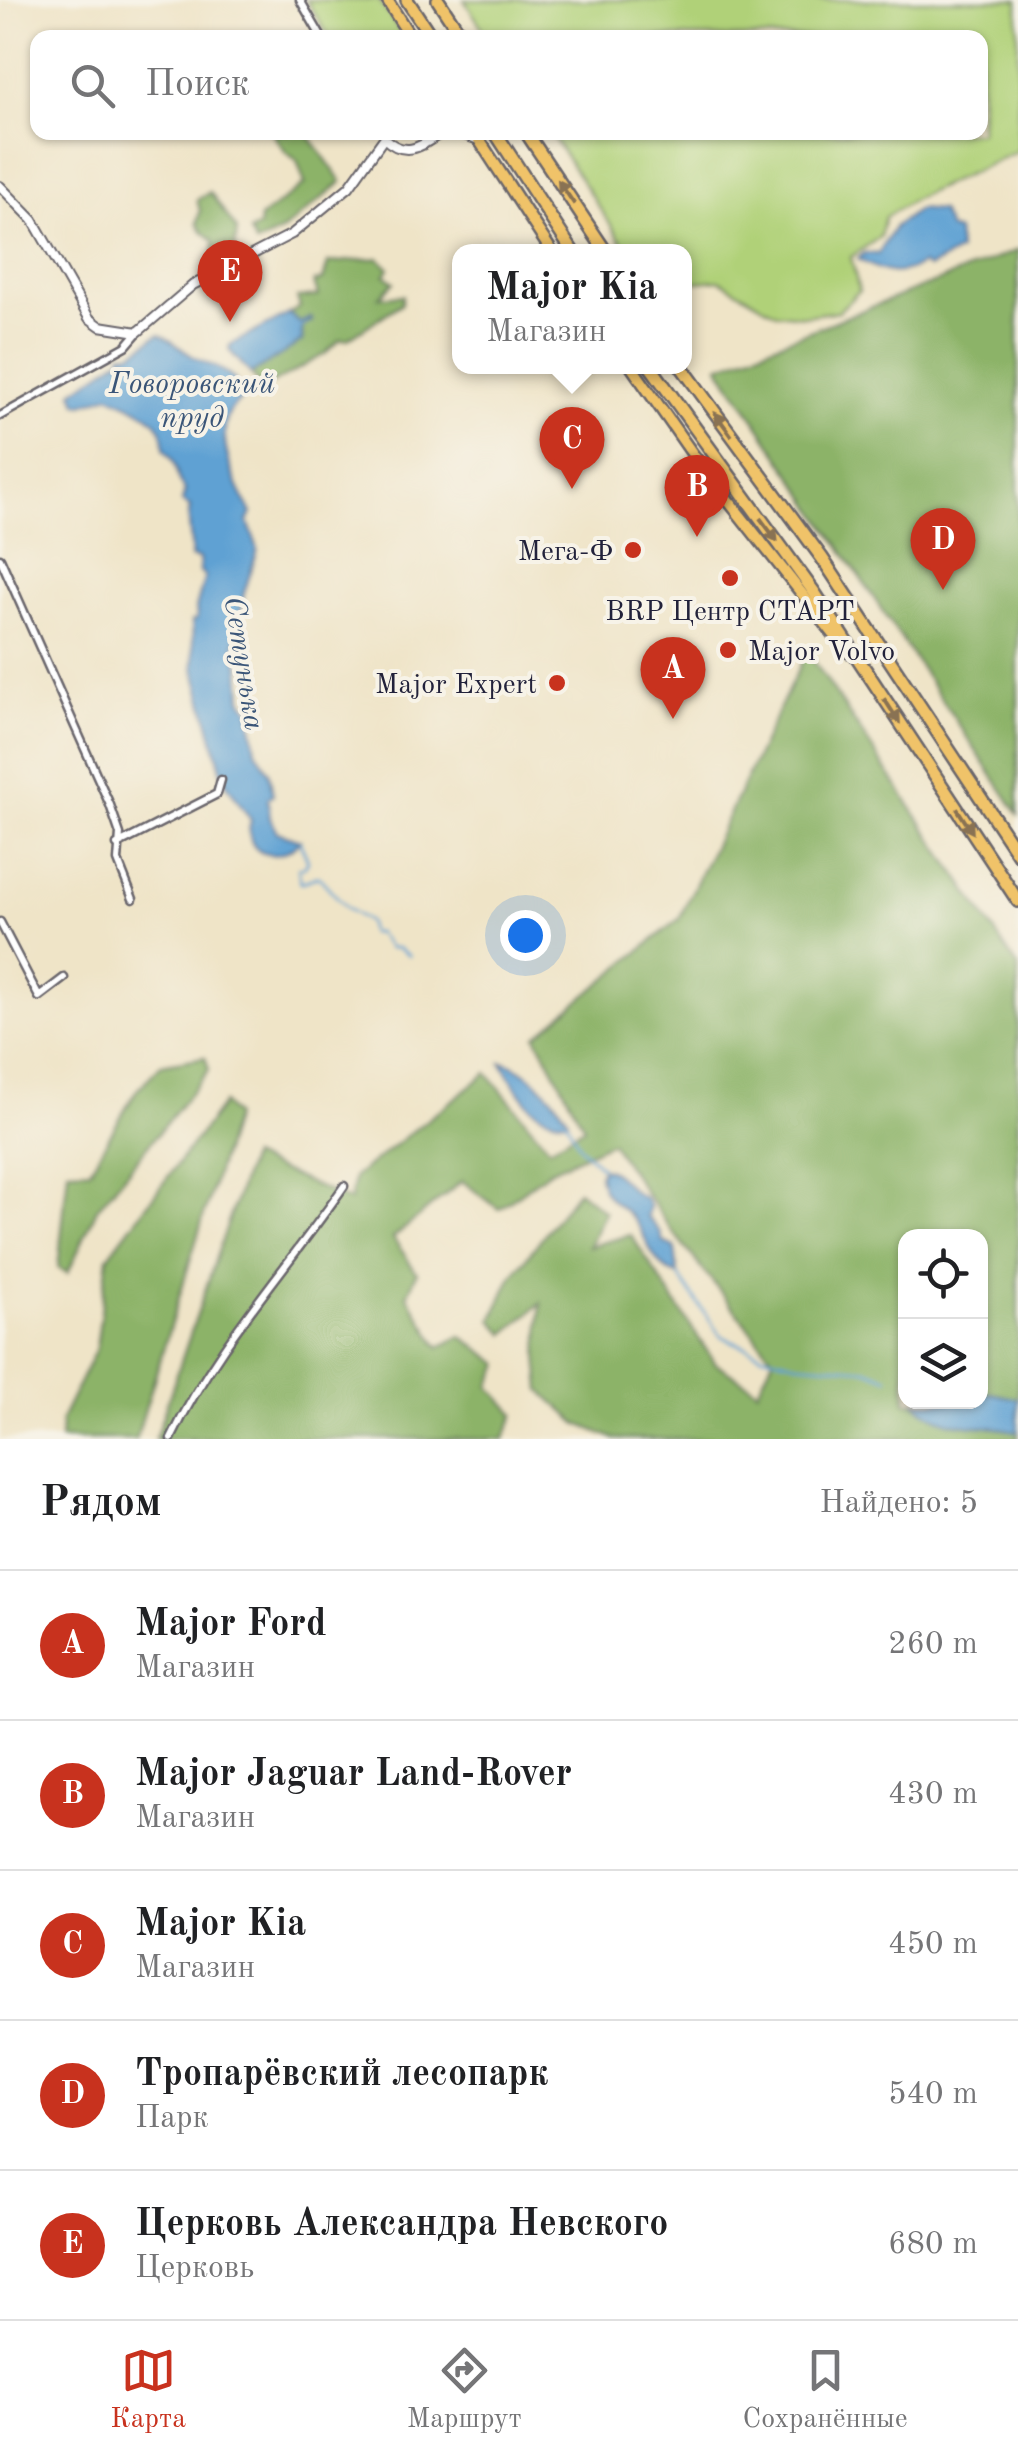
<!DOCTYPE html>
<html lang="ru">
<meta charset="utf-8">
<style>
:root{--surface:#fff;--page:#f2f2f2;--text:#202124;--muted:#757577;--line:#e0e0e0;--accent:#c8321e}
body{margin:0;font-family:"Old Standard TT",serif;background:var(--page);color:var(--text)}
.controls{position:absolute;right:30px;bottom:30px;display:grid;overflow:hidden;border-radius:20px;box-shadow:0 2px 8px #0004}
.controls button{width:90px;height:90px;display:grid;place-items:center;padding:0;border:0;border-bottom:2px solid var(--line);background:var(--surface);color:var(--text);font:50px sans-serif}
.you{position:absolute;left:525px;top:935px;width:35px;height:35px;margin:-25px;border:8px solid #fff;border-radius:50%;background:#1a73e8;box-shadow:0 0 0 15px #1a73e833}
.badge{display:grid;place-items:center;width:65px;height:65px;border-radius:50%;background:var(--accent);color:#fff;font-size:32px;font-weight:700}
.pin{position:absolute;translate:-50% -82px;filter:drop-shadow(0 2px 5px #0008)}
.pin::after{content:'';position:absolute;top:52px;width:35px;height:30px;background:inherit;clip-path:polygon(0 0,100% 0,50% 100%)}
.popup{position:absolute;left:452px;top:244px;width:240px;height:130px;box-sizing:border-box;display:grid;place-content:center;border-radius:20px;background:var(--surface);filter:drop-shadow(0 2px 8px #0005);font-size:32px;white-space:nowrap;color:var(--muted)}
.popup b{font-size:38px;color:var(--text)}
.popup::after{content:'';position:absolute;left:50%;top:100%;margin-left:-20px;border:20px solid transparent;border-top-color:var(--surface)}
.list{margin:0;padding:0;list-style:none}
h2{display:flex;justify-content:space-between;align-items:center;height:130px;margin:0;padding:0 40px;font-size:42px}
h2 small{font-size:32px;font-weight:400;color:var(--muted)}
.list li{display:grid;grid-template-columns:65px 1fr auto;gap:30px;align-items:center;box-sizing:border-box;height:150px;padding:0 40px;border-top:2px solid var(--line)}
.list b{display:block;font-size:38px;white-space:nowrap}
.list p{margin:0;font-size:32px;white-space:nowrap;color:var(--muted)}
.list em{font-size:32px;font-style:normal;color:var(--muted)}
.icon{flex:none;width:55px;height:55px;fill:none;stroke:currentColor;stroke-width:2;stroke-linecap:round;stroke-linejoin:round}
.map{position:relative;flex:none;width:1018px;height:1439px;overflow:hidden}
.search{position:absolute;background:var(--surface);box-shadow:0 2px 8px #0004;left:30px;right:30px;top:30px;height:110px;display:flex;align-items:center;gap:25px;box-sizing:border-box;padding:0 35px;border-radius:20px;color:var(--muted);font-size:38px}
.sheet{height:880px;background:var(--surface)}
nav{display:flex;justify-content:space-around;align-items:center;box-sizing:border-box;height:140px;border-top:2px solid var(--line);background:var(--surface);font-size:28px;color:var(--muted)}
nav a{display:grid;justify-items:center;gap:5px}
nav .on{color:var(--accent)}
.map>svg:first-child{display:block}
.green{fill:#b0d178;stroke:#697a5a;stroke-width:2.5}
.forest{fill:#8cb368;stroke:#576a52;stroke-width:2.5}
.water{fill:#5fa1d3;stroke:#406287;stroke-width:2.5}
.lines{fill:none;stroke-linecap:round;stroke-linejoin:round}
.stream{stroke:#5fa1d3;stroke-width:2.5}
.minor-casing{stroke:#6a666c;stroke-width:11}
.tertiary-casing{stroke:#6a666c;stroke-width:12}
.primary-casing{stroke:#6a666c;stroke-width:15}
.trunk-casing{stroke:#6a666c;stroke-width:16}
.minor{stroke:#fff;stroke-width:6}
.tertiary{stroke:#fff;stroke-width:8}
.primary{stroke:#f0c369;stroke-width:10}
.trunk{stroke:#f0c369;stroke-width:11}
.oneway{fill:#897252}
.poi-dot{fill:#c8321e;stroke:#f7f3e8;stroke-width:4}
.labels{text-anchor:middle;stroke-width:8;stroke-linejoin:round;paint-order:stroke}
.poi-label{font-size:28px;fill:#22223b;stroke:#f7f3e8;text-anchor:end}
.water-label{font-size:30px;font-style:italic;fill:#3a5578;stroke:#f7f3e8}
</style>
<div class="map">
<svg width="1018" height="1439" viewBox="0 0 1018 1439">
<rect width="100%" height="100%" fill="#f7f3e8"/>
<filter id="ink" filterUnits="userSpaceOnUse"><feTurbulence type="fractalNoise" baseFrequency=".01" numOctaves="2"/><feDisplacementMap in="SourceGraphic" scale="20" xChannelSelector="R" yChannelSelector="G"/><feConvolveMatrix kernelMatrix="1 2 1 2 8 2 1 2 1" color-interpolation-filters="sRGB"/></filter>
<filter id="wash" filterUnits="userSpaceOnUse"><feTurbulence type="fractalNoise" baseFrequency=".0048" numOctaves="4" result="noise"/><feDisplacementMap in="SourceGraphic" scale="40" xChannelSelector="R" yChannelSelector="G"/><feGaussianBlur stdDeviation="2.25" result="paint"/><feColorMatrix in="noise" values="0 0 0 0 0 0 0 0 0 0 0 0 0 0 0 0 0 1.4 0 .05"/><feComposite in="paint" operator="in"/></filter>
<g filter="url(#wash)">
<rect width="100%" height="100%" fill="#efe4c7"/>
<path class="green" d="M 306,0 L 379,0 L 404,37 L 329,37 Z
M 464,0 L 1018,0 L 1018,151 L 918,197 L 885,217 L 880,237 L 851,257 L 859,291 L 839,311 L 804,316 L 776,313 L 719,280 L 685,283 L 684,252 L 628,251 L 550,133 L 980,132 L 980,38 L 488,37 Z"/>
<path class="forest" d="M 272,133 L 307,133 L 342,182 L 281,232 L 256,244 L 250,232 L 259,226 L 260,218 L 305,184 L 297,161 L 285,151 Z
M 210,192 L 237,230 L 235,248 L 238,252 L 217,262 L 213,255 L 214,241 L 202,231 L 197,223 L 200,211 L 197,200 Z
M 1018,250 L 1018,814 L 719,366 Z
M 379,258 L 389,268 L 385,275 L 394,282 L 379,297 L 403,295 L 402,303 L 348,339 L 340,340 L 325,354 L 263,389 L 251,374 L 302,340 L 302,327 L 312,321 L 310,318 L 300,324 L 289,314 L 300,307 L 297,298 L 318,296 L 314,282 L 323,280 L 328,263 Z
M 807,651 L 1018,967 L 1018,1399 L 990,1393 L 981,1394 L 980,1236 L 906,1236 L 906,1402 L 915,1402 C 949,1434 978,1421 1018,1432 L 1018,1439 L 615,1439 L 578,1424 L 541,1391 L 538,1356 L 541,1303 L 505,1334 L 492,1320 L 511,1278 L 578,1190 L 605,1212 L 589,1246 L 631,1235 L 715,1363 L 758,1390 L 773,1358 L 669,1227 L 611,1142 L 549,1171 L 499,1209 L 462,1181 L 393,1238 L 417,1273 L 407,1295 L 439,1347 L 461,1336 L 500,1364 L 490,1387 L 515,1414 L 504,1439 L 155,1439 L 250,1157 L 350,1201 L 354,1177 L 487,1073 L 549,1148 L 584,1127 L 536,1036 L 679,919 Z
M 205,1057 L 209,1070 L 97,1209 L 68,1273 L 58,1268 L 68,1170 L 90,1169 L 136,1091 L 161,1065 Z
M 223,1103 L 234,1116 L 136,1439 L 60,1439 L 61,1420 L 96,1349 L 108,1257 Z"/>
<path class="water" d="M 919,209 L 940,211 L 949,229 L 957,232 L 959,251 L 928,268 L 922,264 C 897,279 881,272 858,259 L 864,253 L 878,254 L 895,226 Z
M 289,314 L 300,323 L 311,318 L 312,321 L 302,327 L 302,341 L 251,374 L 229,350 L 230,345 Z
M 159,334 C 173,340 181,350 194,357 C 215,369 236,369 243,397 C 240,401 235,404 232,408 C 213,435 236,488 252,513 L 248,522 L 258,549 L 244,593 L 234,650 L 240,667 L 242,699 L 250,710 L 256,750 L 269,772 L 273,795 L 268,798 L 270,818 L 277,832 L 300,840 C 280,866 241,856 251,820 L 224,780 L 194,667 L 192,621 L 197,619 L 196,608 L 205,576 L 200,572 L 199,559 L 191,557 C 193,540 186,523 190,507 L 182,502 L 185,490 C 172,476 182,466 164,449 C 167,416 135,409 110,395 L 83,404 L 77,403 L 73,392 L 121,358 L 122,353 C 135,357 146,341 159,334 Z
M 501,1062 C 522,1063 560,1101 568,1120 C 531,1123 518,1088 501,1062 Z
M 602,1168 C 622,1172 627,1192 645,1198 L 649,1206 L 647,1216 L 660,1232 L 663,1242 L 675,1247 L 678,1275 C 649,1265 650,1239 633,1219 C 619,1201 604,1204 599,1175 Z
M 990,1393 L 1018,1399 L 1018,1432 C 979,1421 948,1434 915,1402 L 980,1402 L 981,1394 Z"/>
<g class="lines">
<path class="stream" d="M 300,841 L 308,861 L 304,867 L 298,868 L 301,883 L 318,876 L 348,909 L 368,922 L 370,933 L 377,933 L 389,948 L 397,948 L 409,956
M 565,1118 L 580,1147 L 601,1167
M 678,1275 L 721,1336 L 761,1354 L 797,1363 L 866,1369 L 888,1378"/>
</g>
</g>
<g filter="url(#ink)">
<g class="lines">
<defs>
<path id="minor" d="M 300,0 L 322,38
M 0,416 L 126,346 L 138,332
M 0,558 L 110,805 L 120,834 L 118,861 L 133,899
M 117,845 L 217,794 L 221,780
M 0,922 L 39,997 L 64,978
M 171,1439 C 215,1346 286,1270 344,1186"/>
<path id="tertiary" d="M 442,134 L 459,133 L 476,139
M 0,186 L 33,220 L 89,318 L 100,326 L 138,332 L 193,285 L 292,234 L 349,187 L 384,138 C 406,159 421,146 443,132"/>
<path id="primary" d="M 387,0 L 411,38
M 474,132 L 552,252
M 631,366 L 701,466 L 848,652"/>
<path id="trunk" d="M 407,0 L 432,38
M 438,0 L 463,38
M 495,132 L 573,252
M 526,132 L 606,252
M 650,366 L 814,592 L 1018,901
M 681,366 L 822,558 L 1018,854"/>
</defs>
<use href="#minor" class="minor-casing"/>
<use href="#tertiary" class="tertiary-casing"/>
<use href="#primary" class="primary-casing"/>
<use href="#trunk" class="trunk-casing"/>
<use href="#minor" class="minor"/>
<use href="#tertiary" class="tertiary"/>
<use href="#primary" class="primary"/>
<use href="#trunk" class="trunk"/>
</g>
<defs><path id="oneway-solid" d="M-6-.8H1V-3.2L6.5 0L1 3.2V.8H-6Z" transform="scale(2.5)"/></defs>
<g class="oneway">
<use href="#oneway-solid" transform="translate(566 192) rotate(-124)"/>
<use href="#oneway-solid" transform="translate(723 424) rotate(-126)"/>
<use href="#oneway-solid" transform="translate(769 530) rotate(53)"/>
<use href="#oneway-solid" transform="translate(892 711) rotate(57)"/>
<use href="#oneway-solid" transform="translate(965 821) rotate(57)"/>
</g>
</g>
<g class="poi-dot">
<circle cx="633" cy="550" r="10"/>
<circle cx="730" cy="578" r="10"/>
<circle cx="728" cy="650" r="10"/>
<circle cx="557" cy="683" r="10"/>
</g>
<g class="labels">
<g class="poi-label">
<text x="613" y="560">Мега-Ф</text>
<text x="730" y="620" text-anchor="middle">BRP Центр СТАРТ</text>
<text x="748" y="660" text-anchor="start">Major Volvo</text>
<text x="537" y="693">Major Expert</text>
</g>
<g class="water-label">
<text x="192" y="393">Говоровский<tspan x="192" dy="34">пруд</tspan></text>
<text transform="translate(245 663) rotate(81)" y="10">Сетунька</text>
</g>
</g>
</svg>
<div class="controls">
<button><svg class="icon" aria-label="locate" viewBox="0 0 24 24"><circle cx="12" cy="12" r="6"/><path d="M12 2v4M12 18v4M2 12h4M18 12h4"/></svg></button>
<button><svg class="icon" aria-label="layers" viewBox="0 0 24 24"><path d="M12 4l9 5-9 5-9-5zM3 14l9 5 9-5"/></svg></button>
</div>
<div class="you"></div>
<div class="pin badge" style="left:673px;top:719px">A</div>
<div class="pin badge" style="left:697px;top:537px">B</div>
<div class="pin badge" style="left:572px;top:489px">C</div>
<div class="popup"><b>Major Kia</b>Магазин</div>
<div class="pin badge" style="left:943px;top:590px">D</div>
<div class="pin badge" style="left:230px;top:322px">E</div>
<div class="search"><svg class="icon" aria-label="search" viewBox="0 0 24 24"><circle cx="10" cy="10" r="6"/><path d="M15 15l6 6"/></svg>Поиск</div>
</div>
<section class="sheet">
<h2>Рядом<small>Найдено: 5</small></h2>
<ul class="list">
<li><span class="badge">A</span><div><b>Major Ford</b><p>Магазин</p></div><em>260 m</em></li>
<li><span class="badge">B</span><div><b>Major Jaguar Land-Rover</b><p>Магазин</p></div><em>430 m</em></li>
<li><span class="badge">C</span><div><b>Major Kia</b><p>Магазин</p></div><em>450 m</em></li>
<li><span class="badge">D</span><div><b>Тропарёвский лесопарк</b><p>Парк</p></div><em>540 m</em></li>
<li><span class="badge">E</span><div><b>Церковь Александра Невского</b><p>Церковь</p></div><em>680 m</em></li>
</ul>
</section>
<nav>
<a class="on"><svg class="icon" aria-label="map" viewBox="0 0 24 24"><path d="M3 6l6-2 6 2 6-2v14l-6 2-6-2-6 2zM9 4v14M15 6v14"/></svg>Карта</a>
<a><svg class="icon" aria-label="directions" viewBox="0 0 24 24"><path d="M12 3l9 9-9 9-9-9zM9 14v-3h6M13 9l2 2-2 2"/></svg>Маршрут</a>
<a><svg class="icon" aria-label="saved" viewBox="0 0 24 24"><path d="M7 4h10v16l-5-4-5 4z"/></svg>Сохранённые</a>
</nav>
